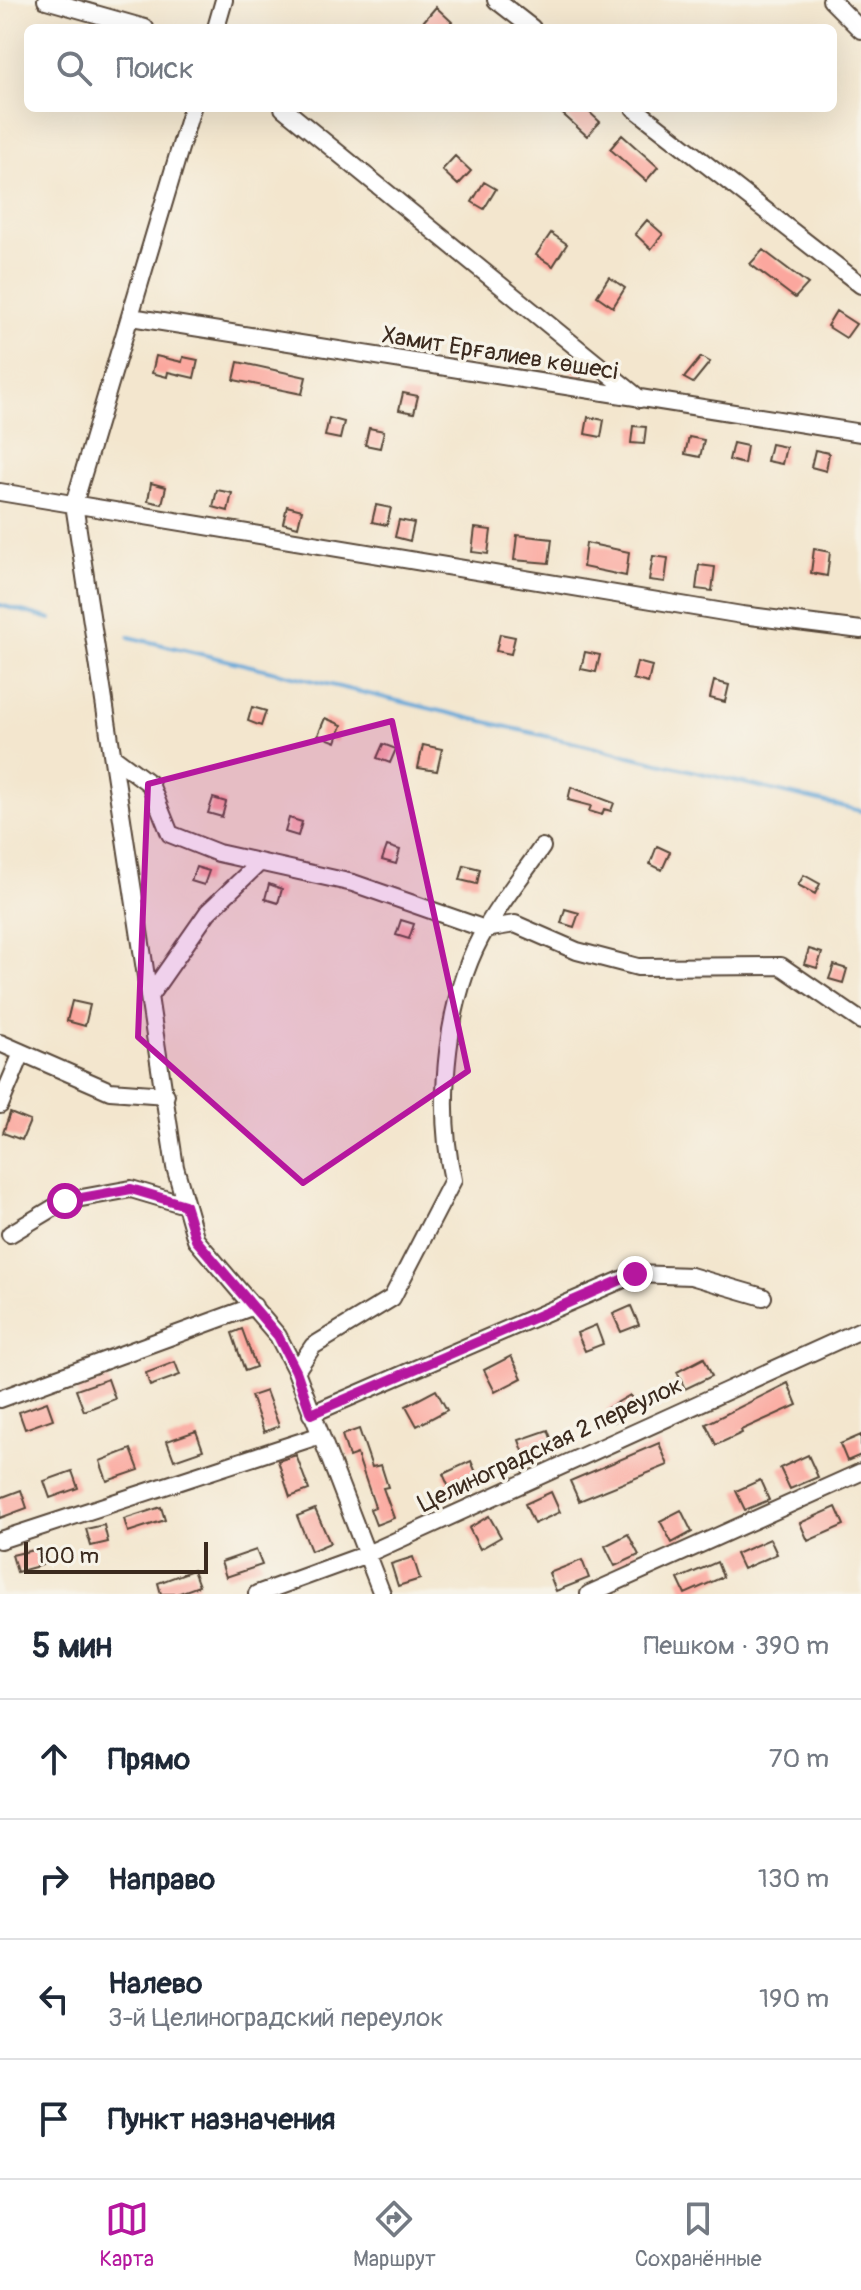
<!DOCTYPE html>
<html lang="ru">
<meta charset="utf-8">
<style>
:root{--surface:#fff;--page:#f2f2f3;--text:#1f2937;--muted:#747a83;--line:#e0e1e3;--accent:#b5179e}
body{margin:0;font-family:Pangolin,sans-serif;background:var(--page);color:var(--text)}
.scale{position:absolute;left:24px;bottom:20px;width:184px;box-sizing:border-box;padding-left:8px;border:4px solid #3b2a1e;border-top:0;font-size:22px;line-height:28px;white-space:nowrap;color:#3b2a1e;-webkit-text-stroke:6px #f7f3e8;paint-order:stroke}
.stop{position:absolute;width:24px;height:24px;margin:-18px;border:6px solid #b5179e;border-radius:50%;background:#fff}
.stop.end{background:#b5179e;border-color:#fff;box-shadow:0 2px 8px #0008}
.list{margin:0;padding:0;list-style:none}
h2{display:flex;justify-content:space-between;align-items:center;height:104px;margin:0;padding:0 32px;font-size:34px}
h2 small{font-size:26px;font-weight:400;color:var(--muted)}
.list li{display:grid;grid-template-columns:52px 1fr auto;gap:24px;align-items:center;box-sizing:border-box;height:120px;padding:0 32px;border-top:2px solid var(--line)}
.list b{display:block;font-size:30px;white-space:nowrap}
.list p{margin:0;font-size:26px;white-space:nowrap;color:var(--muted)}
.list em{font-size:26px;font-style:normal;color:var(--muted)}
.icon{flex:none;width:44px;height:44px;fill:none;stroke:currentColor;stroke-width:2;stroke-linecap:round;stroke-linejoin:round}
.map{position:relative;flex:none;width:861px;height:1594px;overflow:hidden}
.search{position:absolute;background:var(--surface);box-shadow:0 8px 32px #0002;left:24px;right:24px;top:24px;height:88px;display:flex;align-items:center;gap:20px;box-sizing:border-box;padding:0 28px;border-radius:12px;color:var(--muted);font-size:30px}
.sheet{height:584px;background:var(--surface)}
nav{display:flex;justify-content:space-around;align-items:center;box-sizing:border-box;height:112px;border-top:2px solid var(--line);background:var(--surface);font-size:22px;color:var(--muted)}
nav a{display:grid;justify-items:center;gap:4px}
nav .on{color:var(--accent)}
.map>svg:first-child{display:block}
.lines{fill:none;stroke-linecap:round;stroke-linejoin:round}
.stream{stroke:#62a5d7;stroke-width:4}
.building{fill:#fba79e}
.minor-casing{stroke:#574638;stroke-width:20}
.minor{stroke:#fff;stroke-width:16}
.route{stroke:#b5179e;stroke-width:10}
.marked{fill:#b5179e;fill-opacity:0.2;stroke:#b5179e;stroke-width:6;stroke-linejoin:round}
.labels{text-anchor:middle;stroke-width:7;stroke-linejoin:round;paint-order:stroke}
.street-label{font-size:24px;fill:#3b2a1e;stroke:#f7f3e8}
</style>
<div class="map">
<svg width="861" height="1594" viewBox="0 0 861 1594">
<rect width="100%" height="100%" fill="#f7f3e8"/>
<filter id="ink" filterUnits="userSpaceOnUse"><feTurbulence type="fractalNoise" baseFrequency=".0125" numOctaves="2"/><feDisplacementMap in="SourceGraphic" scale="16" xChannelSelector="R" yChannelSelector="G"/><feConvolveMatrix kernelMatrix="1 2 1 2 8 2 1 2 1" color-interpolation-filters="sRGB"/></filter>
<filter id="wash" filterUnits="userSpaceOnUse"><feTurbulence type="fractalNoise" baseFrequency=".006" numOctaves="4" result="noise"/><feDisplacementMap in="SourceGraphic" scale="32" xChannelSelector="R" yChannelSelector="G"/><feGaussianBlur stdDeviation="1.8" result="paint"/><feColorMatrix in="noise" values="0 0 0 0 0 0 0 0 0 0 0 0 0 0 0 0 0 1.4 0 .05"/><feComposite in="paint" operator="in"/></filter>
<g filter="url(#wash)">
<rect width="100%" height="100%" fill="#f3e6ce"/>
<g class="lines">
<path class="stream" d="M 0,605 L 51,619
M 129,637 L 861,811"/>
</g>
<g id="blocks">
<path class="building" d="M 436,7 L 452,22 L 447,28 L 430,28 L 423,22 Z
M 556,108 L 585,108 L 600,122 L 587,136 Z
M 622,135 L 658,167 L 646,181 L 610,149 Z
M 455,156 L 471,171 L 458,185 L 442,170 Z
M 484,182 L 496,189 L 484,209 L 472,202 Z
M 647,220 L 663,234 L 651,249 L 635,234 Z
M 551,233 L 567,244 L 553,266 L 536,255 Z
M 763,250 L 808,284 L 795,298 L 750,264 Z
M 609,277 L 625,288 L 613,307 L 597,296 Z
M 836,311 L 856,324 L 846,338 L 827,326 Z
M 156,356 L 182,362 L 183,357 L 198,360 L 194,378 L 168,372 L 167,377 L 152,373 Z
M 570,356 L 586,369 L 581,377 L 563,367 Z
M 701,357 L 710,362 L 693,383 L 684,378 Z
M 238,362 L 306,377 L 302,394 L 234,380 Z
M 403,393 L 418,396 L 414,413 L 399,410 Z
M 588,417 L 604,420 L 601,437 L 585,434 Z
M 329,418 L 344,422 L 340,439 L 325,436 Z
M 633,426 L 646,427 L 644,444 L 631,443 Z
M 369,428 L 384,431 L 380,448 L 365,445 Z
M 689,437 L 704,440 L 700,457 L 685,454 Z
M 733,443 L 747,446 L 744,464 L 729,460 Z
M 771,444 L 786,447 L 782,464 L 767,461 Z
M 815,450 L 829,453 L 826,471 L 811,467 Z
M 151,483 L 166,487 L 162,504 L 148,501 Z
M 217,490 L 232,493 L 228,511 L 213,507 Z
M 376,505 L 391,508 L 387,525 L 372,522 Z
M 287,506 L 302,510 L 298,527 L 283,523 Z
M 399,520 L 414,523 L 410,541 L 395,537 Z
M 475,528 L 491,530 L 488,554 L 472,552 Z
M 517,535 L 552,539 L 549,563 L 514,560 Z
M 586,543 L 629,552 L 626,576 L 583,567 Z
M 814,549 L 830,552 L 827,576 L 811,573 Z
M 653,556 L 668,558 L 665,582 L 649,580 Z
M 699,565 L 715,567 L 712,591 L 696,589 Z
M 500,634 L 515,637 L 511,654 L 496,651 Z
M 585,652 L 600,655 L 596,672 L 581,669 Z
M 637,662 L 652,666 L 648,683 L 633,679 Z
M 714,681 L 729,685 L 725,702 L 710,698 Z
M 252,707 L 266,711 L 261,726 L 248,721 Z
M 325,718 L 342,725 L 336,742 L 318,735 Z
M 383,744 L 396,749 L 390,763 L 377,758 Z
M 423,745 L 442,749 L 437,771 L 418,768 Z
M 571,787 L 614,803 L 611,811 L 604,809 L 602,815 L 589,811 L 591,806 L 568,800 Z
M 213,798 L 226,802 L 222,817 L 208,813 Z
M 289,818 L 302,822 L 298,836 L 285,832 Z
M 387,846 L 400,850 L 396,864 L 382,860 Z
M 657,846 L 670,852 L 662,870 L 650,864 Z
M 464,865 L 480,869 L 477,884 L 460,880 Z
M 196,867 L 209,871 L 204,885 L 191,881 Z
M 804,875 L 820,884 L 815,894 L 798,885 Z
M 269,884 L 282,889 L 278,903 L 265,899 Z
M 565,909 L 579,913 L 574,927 L 561,923 Z
M 401,920 L 414,924 L 409,939 L 396,935 Z
M 809,949 L 822,953 L 817,968 L 804,964 Z
M 834,965 L 847,969 L 843,983 L 829,979 Z
M 72,1001 L 90,1005 L 85,1026 L 67,1021 Z
M 10,1113 L 30,1121 L 22,1140 L 3,1133 Z
M 631,1306 L 639,1325 L 621,1332 L 613,1314 Z
M 596,1325 L 603,1344 L 585,1351 L 577,1333 Z
M 242,1329 L 256,1367 L 245,1371 L 232,1333 Z
M 511,1356 L 522,1378 L 495,1392 L 484,1370 Z
M 704,1358 L 712,1376 L 685,1389 L 677,1372 Z
M 175,1362 L 180,1375 L 150,1386 L 146,1373 Z
M 108,1379 L 115,1399 L 84,1411 L 76,1390 Z
M 788,1383 L 797,1405 L 741,1430 L 742,1433 L 716,1445 L 706,1424 Z
M 436,1390 L 447,1410 L 417,1426 L 406,1406 Z
M 266,1391 L 279,1426 L 264,1432 L 251,1396 Z
M 630,1395 L 638,1408 L 614,1422 L 606,1409 Z
M 47,1402 L 53,1419 L 25,1429 L 19,1412 Z
M 359,1429 L 372,1467 L 381,1465 L 388,1487 L 383,1488 L 394,1518 L 376,1525 L 370,1509 L 375,1507 L 357,1454 L 349,1457 L 342,1435 Z
M 548,1430 L 555,1449 L 526,1459 L 519,1440 Z
M 196,1431 L 203,1450 L 174,1460 L 167,1441 Z
M 861,1435 L 861,1455 L 847,1461 L 840,1444 Z
M 659,1443 L 668,1465 L 579,1501 L 570,1481 Z
M 131,1449 L 139,1470 L 107,1481 L 100,1461 Z
M 296,1455 L 309,1490 L 290,1497 L 278,1461 Z
M 808,1455 L 818,1477 L 790,1489 L 780,1468 Z
M 471,1461 L 480,1482 L 452,1494 L 443,1474 Z
M 72,1471 L 78,1488 L 50,1498 L 44,1481 Z
M 760,1480 L 769,1500 L 745,1510 L 736,1491 Z
M 21,1490 L 27,1508 L 0,1518 L 0,1498 Z
M 551,1492 L 560,1512 L 534,1524 L 525,1504 Z
M 161,1507 L 165,1520 L 128,1532 L 124,1519 Z
M 836,1507 L 844,1525 L 808,1541 L 800,1523 Z
M 315,1509 L 330,1543 L 311,1551 L 297,1516 Z
M 681,1510 L 692,1532 L 672,1543 L 660,1521 Z
M 489,1516 L 501,1537 L 480,1549 L 469,1528 Z
M 104,1525 L 108,1542 L 91,1546 L 86,1529 Z
M 628,1534 L 639,1555 L 615,1566 L 605,1546 Z
M 770,1539 L 777,1554 L 743,1569 L 736,1554 Z
M 38,1549 L 42,1565 L 17,1572 L 12,1555 Z
M 256,1550 L 262,1565 L 226,1577 L 221,1562 Z
M 413,1557 L 420,1579 L 398,1586 L 391,1564 Z
M 582,1560 L 589,1578 L 556,1591 L 549,1573 Z
M 717,1562 L 723,1577 L 685,1594 L 678,1579 Z
M 193,1570 L 199,1586 L 177,1594 L 161,1594 L 158,1583 Z"/>
</g>
</g>
<g filter="url(#ink)">
<use href="#blocks" fill-opacity="0" stroke="#574638" stroke-width="2"/>
<g class="lines">
<defs>
<path id="minor" d="M 46,0 L 145,28
M 496,0 L 532,28
M 831,0 L 861,30
M 216,28 L 224,0
M 192,108 L 74,504 L 175,1167 L 196,1240 L 278,1336 L 296,1371 L 382,1594
M 283,108 L 640,399
M 634,108 L 861,285
M 131,317 L 861,433
M 0,492 L 742,615 L 861,630
M 115,758 L 150,784 L 170,834 L 218,853 L 353,883 L 485,929 L 515,924 L 577,951 L 638,967 L 781,966 L 861,1021
M 150,995 L 208,912 L 258,864
M 0,1043 L 110,1091 L 166,1095
M 0,1105 L 22,1053
M 10,1234 L 65,1201 L 131,1189 L 185,1205
M 296,1371 L 313,1346 L 392,1298 L 453,1180 C 436,1105 446,994 486,928 C 502,900 524,873 542,847
M 0,1399 L 254,1306
M 311,1414 L 635,1274 L 691,1276 L 763,1297
M 0,1540 L 318,1436
M 257,1594 L 367,1554 L 861,1330
M 589,1594 L 861,1472"/>
</defs>
<use href="#minor" class="minor-casing"/>
<use href="#minor" class="minor"/>
</g>
</g>
<g class="lines" filter="url(#ink)">
<path class="route" d="M 65,1201 L 131,1189 L 185,1205 L 196,1240 L 278,1336 L 296,1371 L 311,1414 L 635,1274"/>
</g>
<path class="marked" d="M 392,721 L 468,1071 L 303,1183 L 138,1037 L 148,784 Z"/>
<g class="labels">
<g class="street-label">
<text transform="translate(500 353) rotate(9)" y="8">Хамит Ерғалиев көшесі</text>
<text transform="translate(550 1444) rotate(-25)" y="8">Целиноградская 2 переулок</text>
</g>
</g>
</svg>
<div class="scale">100 m</div>
<div class="stop" style="left:65px;top:1201px"></div>
<div class="stop end" style="left:635px;top:1274px"></div>
<div class="search"><svg class="icon" aria-label="search" viewBox="0 0 24 24"><circle cx="10" cy="10" r="6"/><path d="M15 15l6 6"/></svg>Поиск</div>
</div>
<section class="sheet">
<h2>5 мин<small>Пешком · 390 m</small></h2>
<ul class="list">
<li><svg class="icon" aria-label="ahead" viewBox="0 0 24 24"><path d="M12 20V5M6 11l6-6 6 6"/></svg><div><b>Прямо</b></div><em>70 m</em></li>
<li><svg class="icon" aria-label="right" viewBox="0 0 24 24"><path d="M7 20v-9h11M14 6l5 5-5 5"/></svg><div><b>Направо</b></div><em>130 m</em></li>
<li><svg class="icon" aria-label="left" viewBox="0 0 24 24"><path d="M17 20v-9H6M10 6l-5 5 5 5"/></svg><div><b>Налево</b><p>3-й Целиноградский переулок</p></div><em>190 m</em></li>
<li><svg class="icon" aria-label="arrive" viewBox="0 0 24 24"><path d="M6 21V4h12l-3 4 3 4H6"/></svg><div><b>Пункт назначения</b></div></li>
</ul>
</section>
<nav>
<a class="on"><svg class="icon" aria-label="map" viewBox="0 0 24 24"><path d="M3 6l6-2 6 2 6-2v14l-6 2-6-2-6 2zM9 4v14M15 6v14"/></svg>Карта</a>
<a><svg class="icon" aria-label="directions" viewBox="0 0 24 24"><path d="M12 3l9 9-9 9-9-9zM9 14v-3h6M13 9l2 2-2 2"/></svg>Маршрут</a>
<a><svg class="icon" aria-label="saved" viewBox="0 0 24 24"><path d="M7 4h10v16l-5-4-5 4z"/></svg>Сохранённые</a>
</nav>
